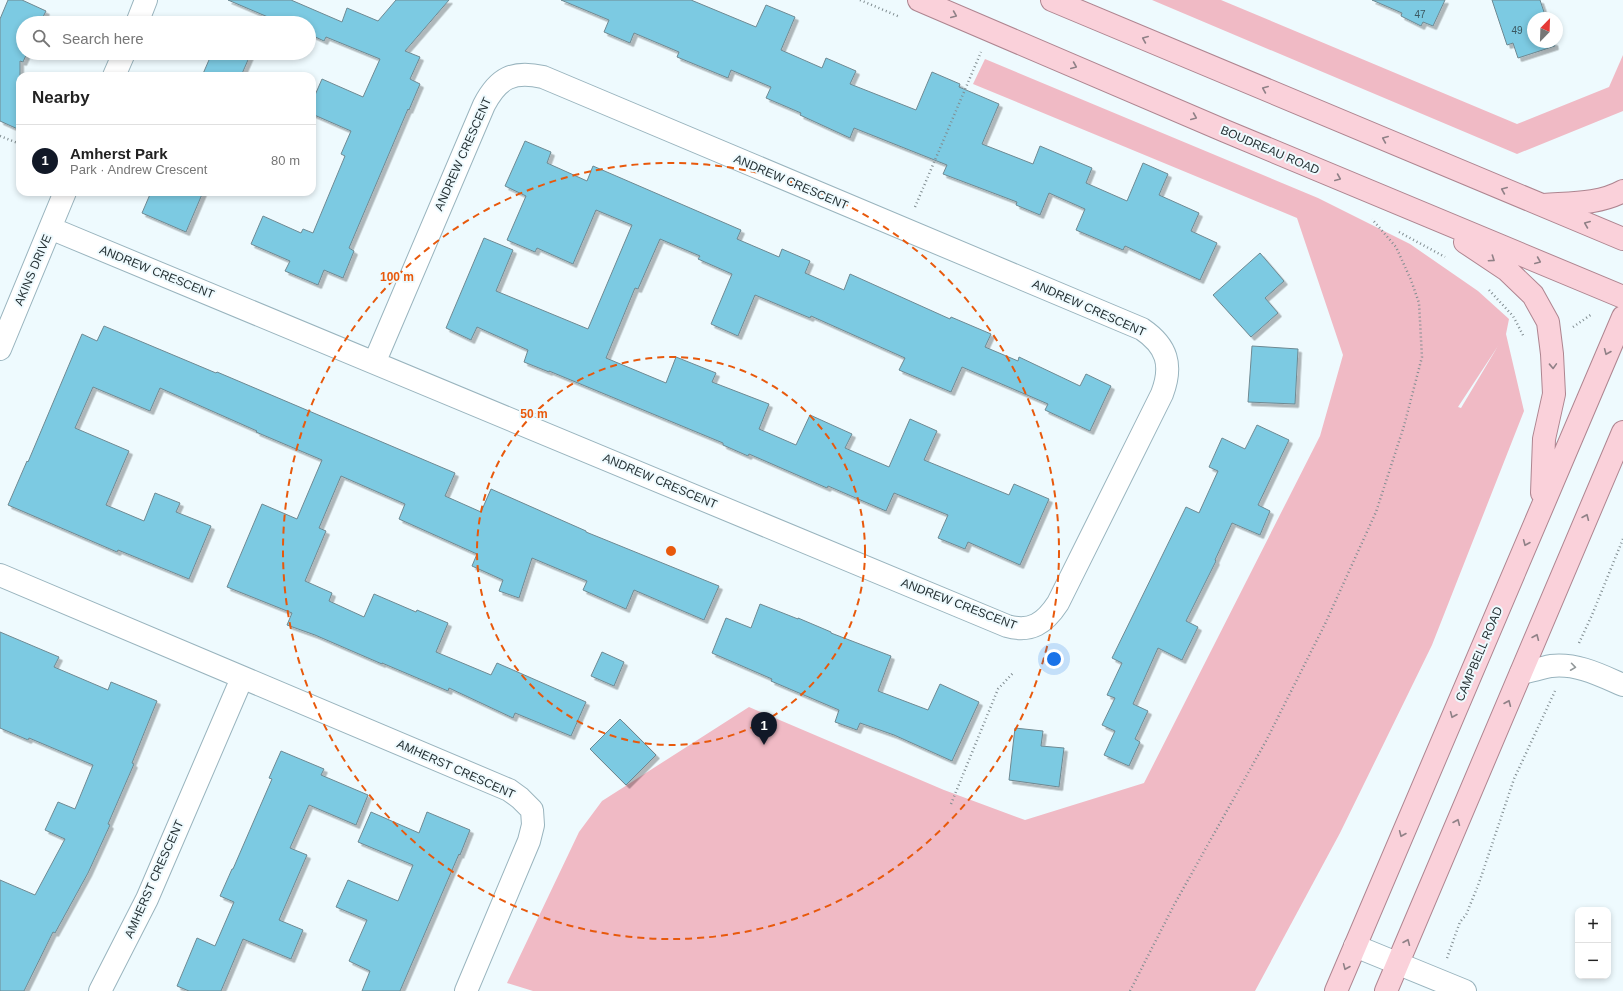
<!DOCTYPE html>
<meta charset="utf-8">
<style>
:root{--surface:#fff;--page:#f2f2f2;--text:#222;--muted:#767676;--line:#e0e0e0;--accent:#111827}
body{margin:0;font-family:Helvetica,sans-serif;background:var(--page);color:var(--text)}
.controls{position:absolute;right:12px;bottom:12px;display:grid;overflow:hidden;border-radius:8px;box-shadow:0 2px 6px #0003}
.controls button{width:36px;height:36px;display:grid;place-items:center;padding:0;border:0;border-bottom:1px solid var(--line);background:var(--surface);color:var(--text);font:20px sans-serif}
.compass{position:absolute;left:1527px;top:12px;width:36px;height:36px;border-radius:50%;background:var(--surface);box-shadow:0 2px 6px #0003;rotate:23deg}
.you{position:absolute;left:1054px;top:659px;width:14px;height:14px;margin:-10px;border:3px solid #fff;border-radius:50%;background:#1a73e8;box-shadow:0 0 0 6px #1a73e833}
.badge{display:grid;place-items:center;width:26px;height:26px;border-radius:50%;background:var(--accent);color:#fff;font-size:13px;font-weight:700}
.pin{position:absolute;translate:-50% -33px;filter:drop-shadow(0 1px 2px #0008)}
.pin::after{content:'';position:absolute;top:21px;width:14px;height:12px;background:inherit;clip-path:polygon(0 0,100% 0,50% 100%)}
.list{margin:0;padding:0;list-style:none}
h2{display:flex;justify-content:space-between;align-items:center;height:52px;margin:0;padding:0 16px;font-size:17px}
h2 small{font-size:13px;font-weight:400;color:var(--muted)}
.list li{display:grid;grid-template-columns:26px 1fr auto;gap:12px;align-items:center;box-sizing:border-box;height:72px;padding:0 16px;border-top:1px solid var(--line)}
.list b{display:block;font-size:15px;white-space:nowrap}
.list p{margin:0;font-size:13px;white-space:nowrap;color:var(--muted)}
.list em{font-size:13px;font-style:normal;color:var(--muted)}
.icon{flex:none;width:22px;height:22px;fill:none;stroke:currentColor;stroke-width:2;stroke-linecap:round;stroke-linejoin:round}
.map{position:relative;flex:none;width:1623px;height:991px;overflow:hidden}
.search{position:absolute;background:var(--surface);box-shadow:0 2px 6px #0003;left:16px;top:16px;width:300px;height:44px;display:flex;align-items:center;gap:10px;box-sizing:border-box;padding:0 14px;border-radius:22px;color:var(--muted);font-size:15px}
.panel{position:absolute;background:var(--surface);box-shadow:0 2px 6px #0003;left:16px;top:72px;width:300px;height:124px;border-radius:12px}
.map>svg:first-child{display:block}
.green{fill:#f0bac5;fill-rule:evenodd}
.building{fill:#7ccae2;stroke:#6e8992;filter:url(#shadow)}
.lines{fill:none;stroke-linecap:round;stroke-linejoin:round}
.minor-casing{stroke:#99b4be;stroke-width:24}
.major-casing{stroke:#ae8590;stroke-width:24}
.path{stroke:#818d91;stroke-width:2.5;stroke-dasharray:1 3;stroke-linecap:butt}
.minor{stroke:#fff;stroke-width:22}
.major{stroke:#fad1da;stroke-width:22}
.oneway{stroke:#908187}
.oneway2{stroke:#92989a}
.ring{fill:none;stroke:#e8590c;stroke-width:2;stroke-dasharray:7 5}
.labels{text-anchor:middle;stroke-width:4;stroke-linejoin:round;paint-order:stroke}
.number-label{font-size:10px;fill:#3b5760}
.street-label{font-size:12px;fill:#253134;stroke:#eefafe}
.centre{fill:#e8590c;stroke:#eefafe;stroke-width:2}
.ring-label{font-size:12px;text-anchor:middle;font-weight:bold;fill:#e8590c;stroke:#eefafe;stroke-width:4;stroke-linejoin:round;paint-order:stroke}
</style>
<div class="map">
<svg width="1623" height="991" viewBox="0 0 1623 991">
<defs>
<filter id="shadow"><feDropShadow dx="3.5" dy="3.5" stdDeviation="0" flood-color="#0004"/></filter>
</defs>
<rect width="100%" height="100%" fill="#eefafe"/>
<path class="green" d="M 1152,0 L 1221,0 L 1517,124 L 1609,87 L 1623,55 L 1623,111 L 1517,154 Z
M 985,59 L 1318,198 L 1410,244 L 1478,291 L 1509,319 L 1506,334 L 1524,411 L 1432,645 L 1340,833 L 1255,991 L 533,991 L 507,983 L 579,832 L 602,801 L 749,707 L 944,790 L 1025,820 L 1144,783 L 1320,436 L 1343,355 L 1297,218 L 973,84 ZM 1498,346 L 1461,408 L 1458,407 Z"/>
<path class="building" d="M 8,0 L 22,0 L 46,11 L 40,23 L 23,23 L 23,53 L 27,53 L 23,62 L 20,61 L 20,130 L 0,121 L 0,19 Z
M 228,0 L 291,0 L 342,22 L 347,8 L 378,21 L 396,0 L 449,0 L 405,51 L 420,57 L 410,79 L 420,84 L 409,110 L 408,109 L 349,248 L 354,251 L 343,278 L 324,270 L 318,285 L 285,271 L 290,261 L 251,244 L 263,216 L 301,233 L 303,229 L 313,233 L 345,156 L 341,154 L 351,131 L 312,114 L 312,102 L 322,79 L 363,97 L 380,59 L 326,37 L 324,41 L 309,34 L 309,23 L 282,23 Z
M 561,0 L 691,0 L 756,27 L 766,5 L 795,17 L 781,50 L 822,68 L 826,58 L 856,71 L 850,84 L 916,110 L 932,72 L 960,84 L 959,87 L 999,104 L 982,144 L 1033,164 L 1040,146 L 1092,168 L 1086,183 L 1127,201 L 1143,163 L 1168,174 L 1159,195 L 1199,213 L 1191,231 L 1217,243 L 1200,280 L 1125,246 L 1123,250 L 1076,230 L 1085,209 L 1049,193 L 1040,215 L 1016,205 L 1017,202 L 943,174 L 947,165 L 854,128 L 850,138 L 800,115 L 801,113 L 766,98 L 771,87 L 731,70 L 728,78 L 677,57 L 679,52 L 634,33 L 630,43 L 604,32 L 609,20 Z
M 1372,0 L 1445,0 L 1433,26 L 1423,22 L 1421,26 L 1401,16 L 1402,13 Z
M 1492,0 L 1540,0 L 1546,18 L 1533,18 L 1533,42 L 1554,42 L 1555,46 L 1518,58 L 1513,43 L 1507,45 Z
M 212,53 L 251,53 L 241,76 L 202,76 Z
M 525,141 L 551,152 L 547,163 L 587,181 L 593,166 L 741,230 L 737,239 L 779,257 L 782,249 L 810,261 L 805,273 L 844,290 L 850,274 L 950,319 L 951,317 L 991,334 L 985,347 L 1018,361 L 1019,357 L 1080,386 L 1086,374 L 1111,386 L 1090,431 L 1045,410 L 1048,404 L 962,367 L 951,392 L 899,370 L 905,358 L 811,316 L 810,318 L 755,295 L 738,336 L 711,324 L 732,274 L 698,259 L 700,256 L 660,239 L 638,289 L 635,288 L 606,358 L 666,383 L 676,357 L 716,373 L 712,382 L 769,404 L 759,429 L 796,445 L 810,415 L 852,434 L 845,448 L 889,467 L 910,419 L 937,431 L 924,460 L 1009,495 L 1014,484 L 1049,499 L 1020,565 L 968,542 L 965,549 L 938,538 L 948,515 L 894,493 L 886,511 L 828,486 L 827,488 L 749,454 L 748,456 L 723,445 L 723,443 L 549,371 L 549,372 L 524,362 L 528,350 L 477,327 L 471,340 L 446,328 L 484,238 L 513,250 L 496,291 L 588,329 L 632,225 L 596,210 L 573,264 L 537,248 L 535,252 L 507,240 L 526,196 L 505,186 Z
M 151,192 L 203,192 L 186,232 L 142,213 Z
M 1260,253 L 1284,281 L 1265,298 L 1278,313 L 1251,337 L 1213,295 Z
M 104,326 L 216,373 L 217,372 L 455,473 L 445,496 L 481,512 L 491,489 L 586,531 L 586,532 L 719,586 L 704,620 L 634,590 L 626,609 L 583,590 L 587,581 L 532,558 L 519,598 L 499,591 L 503,580 L 472,566 L 477,554 L 399,519 L 405,504 L 341,476 L 319,528 L 326,531 L 305,581 L 332,593 L 329,601 L 364,617 L 374,594 L 416,612 L 417,610 L 448,623 L 436,652 L 491,675 L 497,663 L 586,702 L 571,736 L 515,713 L 513,718 L 449,688 L 448,691 L 382,663 L 382,664 L 315,635 L 287,625 L 292,613 L 227,587 L 262,504 L 297,519 L 322,460 L 256,432 L 257,431 L 160,388 L 150,411 L 93,387 L 75,428 L 129,451 L 106,505 L 144,521 L 155,493 L 180,503 L 176,512 L 211,526 L 189,579 L 118,550 L 117,552 L 8,505 L 27,461 L 28,462 L 82,334 L 97,341 Z
M 1252,346 L 1298,349 L 1295,404 L 1248,402 Z
M 1257,425 L 1289,440 L 1258,505 L 1270,511 L 1260,535 L 1232,523 L 1215,560 L 1216,561 L 1186,621 L 1198,627 L 1182,660 L 1158,648 L 1133,704 L 1148,711 L 1135,739 L 1140,742 L 1129,766 L 1104,755 L 1115,731 L 1102,725 L 1115,698 L 1107,695 L 1122,663 L 1112,658 L 1186,507 L 1199,513 L 1218,471 L 1209,467 L 1222,438 L 1245,449 Z
M 760,604 L 798,619 L 798,618 L 831,632 L 831,633 L 891,656 L 878,691 L 928,710 L 940,684 L 979,702 L 952,761 L 894,735 L 860,723 L 857,730 L 835,722 L 839,710 L 771,681 L 772,679 L 712,653 L 726,618 L 751,628 Z
M 0,632 L 59,657 L 54,667 L 108,690 L 111,682 L 157,701 L 132,763 L 134,764 L 108,824 L 110,825 L 88,873 L 55,933 L 53,932 L 24,991 L 0,991 L 0,880 L 35,895 L 65,839 L 45,830 L 58,802 L 75,809 L 93,765 L 29,738 L 28,740 L 0,728 Z
M 602,652 L 624,662 L 614,686 L 591,676 Z
M 620,719 L 656,755 L 626,785 L 590,749 Z
M 1015,728 L 1043,731 L 1041,746 L 1064,748 L 1059,787 L 1009,780 Z
M 281,751 L 324,769 L 321,775 L 368,795 L 356,825 L 309,805 L 290,848 L 307,855 L 279,920 L 303,930 L 291,959 L 243,939 L 221,991 L 189,991 L 177,986 L 197,938 L 215,946 L 234,902 L 220,896 L 232,869 L 233,869 L 272,779 L 269,778 Z
M 371,812 L 419,833 L 427,812 L 470,830 L 460,855 L 459,854 L 400,991 L 362,991 L 370,971 L 349,961 L 367,920 L 336,907 L 348,880 L 398,901 L 413,865 L 358,842 Z"/>
<g class="lines">
<defs>
<path id="minor" d="M 137,23 L 146,0
M 114,76 L 124,53
M 50,228 L 1007,626 C 1031,633 1045,623 1058,603 L 1162,394 C 1173,365 1167,346 1142,329 L 543,77 C 513,70 498,78 484,105 L 375,361
M 0,349 L 65,192
M 0,575 L 509,790 L 520,798 L 532,810 L 533,825 L 529,841 L 466,991
M 1521,673 C 1531,671 1541,668 1551,666 C 1577,663 1600,675 1623,685
M 1355,946 L 1465,991
M 100,991 L 147,899 L 242,678"/>
<path id="major" d="M 919,0 L 1225,131 L 1623,297
M 1052,0 L 1623,239
M 1544,205 C 1570,203 1600,204 1623,191
M 1465,242 L 1507,270 L 1533,295 L 1548,322 L 1552,354 L 1554,394 L 1544,439 L 1542,493
M 1336,991 L 1623,317
M 1386,991 L 1623,432"/>
</defs>
<use href="#minor" class="minor-casing"/>
<use href="#major" class="major-casing"/>
<path class="path" d="M 860,0 L 900,17
M 0,136 L 20,144
M 915,207 L 981,52
M 1399,232 L 1445,257
M 1489,290 L 1513,316 L 1524,337
M 1573,327 L 1592,314
M 1579,643 L 1592,615 L 1623,539
M 951,804 L 998,689 L 1013,673
M 1447,958 L 1460,922 L 1466,915 L 1479,883 L 1514,779 L 1555,691
M 1130,991 L 1174,905 L 1266,741 L 1325,624 L 1376,512 L 1404,426 L 1422,357 L 1419,303 L 1411,280 L 1396,247 L 1372,219"/>
<use href="#minor" class="minor"/>
<use href="#major" class="major"/>
</g>
<defs><path id="oneway-chevron" d="M-2-3.5L2.5 0L-2 3.5" fill="none" stroke-width="1.6" stroke-linecap="round" stroke-linejoin="round"/></defs>
<g class="oneway">
<use href="#oneway-chevron" transform="translate(954 15) rotate(23)"/>
<use href="#oneway-chevron" transform="translate(1145 39) rotate(-157)"/>
<use href="#oneway-chevron" transform="translate(1074 66) rotate(23)"/>
<use href="#oneway-chevron" transform="translate(1265 89) rotate(-157)"/>
<use href="#oneway-chevron" transform="translate(1194 117) rotate(23)"/>
<use href="#oneway-chevron" transform="translate(1385 139) rotate(-157)"/>
<use href="#oneway-chevron" transform="translate(1338 178) rotate(23)"/>
<use href="#oneway-chevron" transform="translate(1504 190) rotate(-157)"/>
<use href="#oneway-chevron" transform="translate(1587 224) rotate(-158)"/>
<use href="#oneway-chevron" transform="translate(1492 259) rotate(34)"/>
<use href="#oneway-chevron" transform="translate(1538 261) rotate(23)"/>
<use href="#oneway-chevron" transform="translate(1607 352) rotate(113)"/>
<use href="#oneway-chevron" transform="translate(1553 366) rotate(88)"/>
<use href="#oneway-chevron" transform="translate(1586 517) rotate(-67)"/>
<use href="#oneway-chevron" transform="translate(1526 543) rotate(113)"/>
<use href="#oneway-chevron" transform="translate(1536 637) rotate(-67)"/>
<use href="#oneway-chevron" transform="translate(1508 703) rotate(-67)"/>
<use href="#oneway-chevron" transform="translate(1453 715) rotate(113)"/>
<use href="#oneway-chevron" transform="translate(1457 822) rotate(-67)"/>
<use href="#oneway-chevron" transform="translate(1402 834) rotate(113)"/>
<use href="#oneway-chevron" transform="translate(1407 942) rotate(-67)"/>
<use href="#oneway-chevron" transform="translate(1346 967) rotate(113)"/>
</g>
<use class="oneway2" href="#oneway-chevron" transform="translate(1573 667) rotate(8)"/>
<g class="ring">
<circle cx="671" cy="551" r="194"/>
<circle cx="671" cy="551" r="388"/>
</g>
<g class="labels">
<g class="number-label">
<text x="1420" y="18">47</text>
<text x="1517" y="34">49</text>
</g>
<g class="street-label">
<text transform="translate(1270 150) rotate(23)" y="4">BOUDREAU ROAD</text>
<text transform="translate(463 154) rotate(-66)" y="4">ANDREW CRESCENT</text>
<text transform="translate(791 182) rotate(23)" y="4">ANDREW CRESCENT</text>
<text transform="translate(33 270) rotate(-67)" y="4">AKINS DRIVE</text>
<text transform="translate(157 272) rotate(22)" y="4">ANDREW CRESCENT</text>
<text transform="translate(1089 308) rotate(24)" y="4">ANDREW CRESCENT</text>
<text transform="translate(660 481) rotate(23)" y="4">ANDREW CRESCENT</text>
<text transform="translate(959 604) rotate(21)" y="4">ANDREW CRESCENT</text>
<text transform="translate(1479 654) rotate(-67)" y="4">CAMPBELL ROAD</text>
<text transform="translate(456 769) rotate(24)" y="4">AMHERST CRESCENT</text>
<text transform="translate(154 879) rotate(-66)" y="4">AMHERST CRESCENT</text>
</g>
</g>
<circle cx="671" cy="551" r="6" class="centre"/>
<g class="ring-label">
<text x="397" y="281">100 m</text>
<text x="534" y="418">50 m</text>
</g>
</svg>
<div class="controls">
<button>+</button>
<button>−</button>
</div>
<svg class="compass" viewBox="-18 -18 36 36"><path d="M0-13l5 13h-10z" fill="#e53935"/><path d="M0 13l5-13h-10z" fill="#767676"/></svg>
<div class="you"></div>
<div class="pin badge" style="left:764px;top:745px">1</div>
<div class="search"><svg class="icon" aria-label="search" viewBox="0 0 24 24"><circle cx="10" cy="10" r="6"/><path d="M15 15l6 6"/></svg>Search here</div>
<section class="panel">
<h2>Nearby<small></small></h2>
<ul class="list">
<li><span class="badge">1</span><div><b>Amherst Park</b><p>Park · Andrew Crescent</p></div><em>80 m</em></li>
</ul>
</section>
</div>
